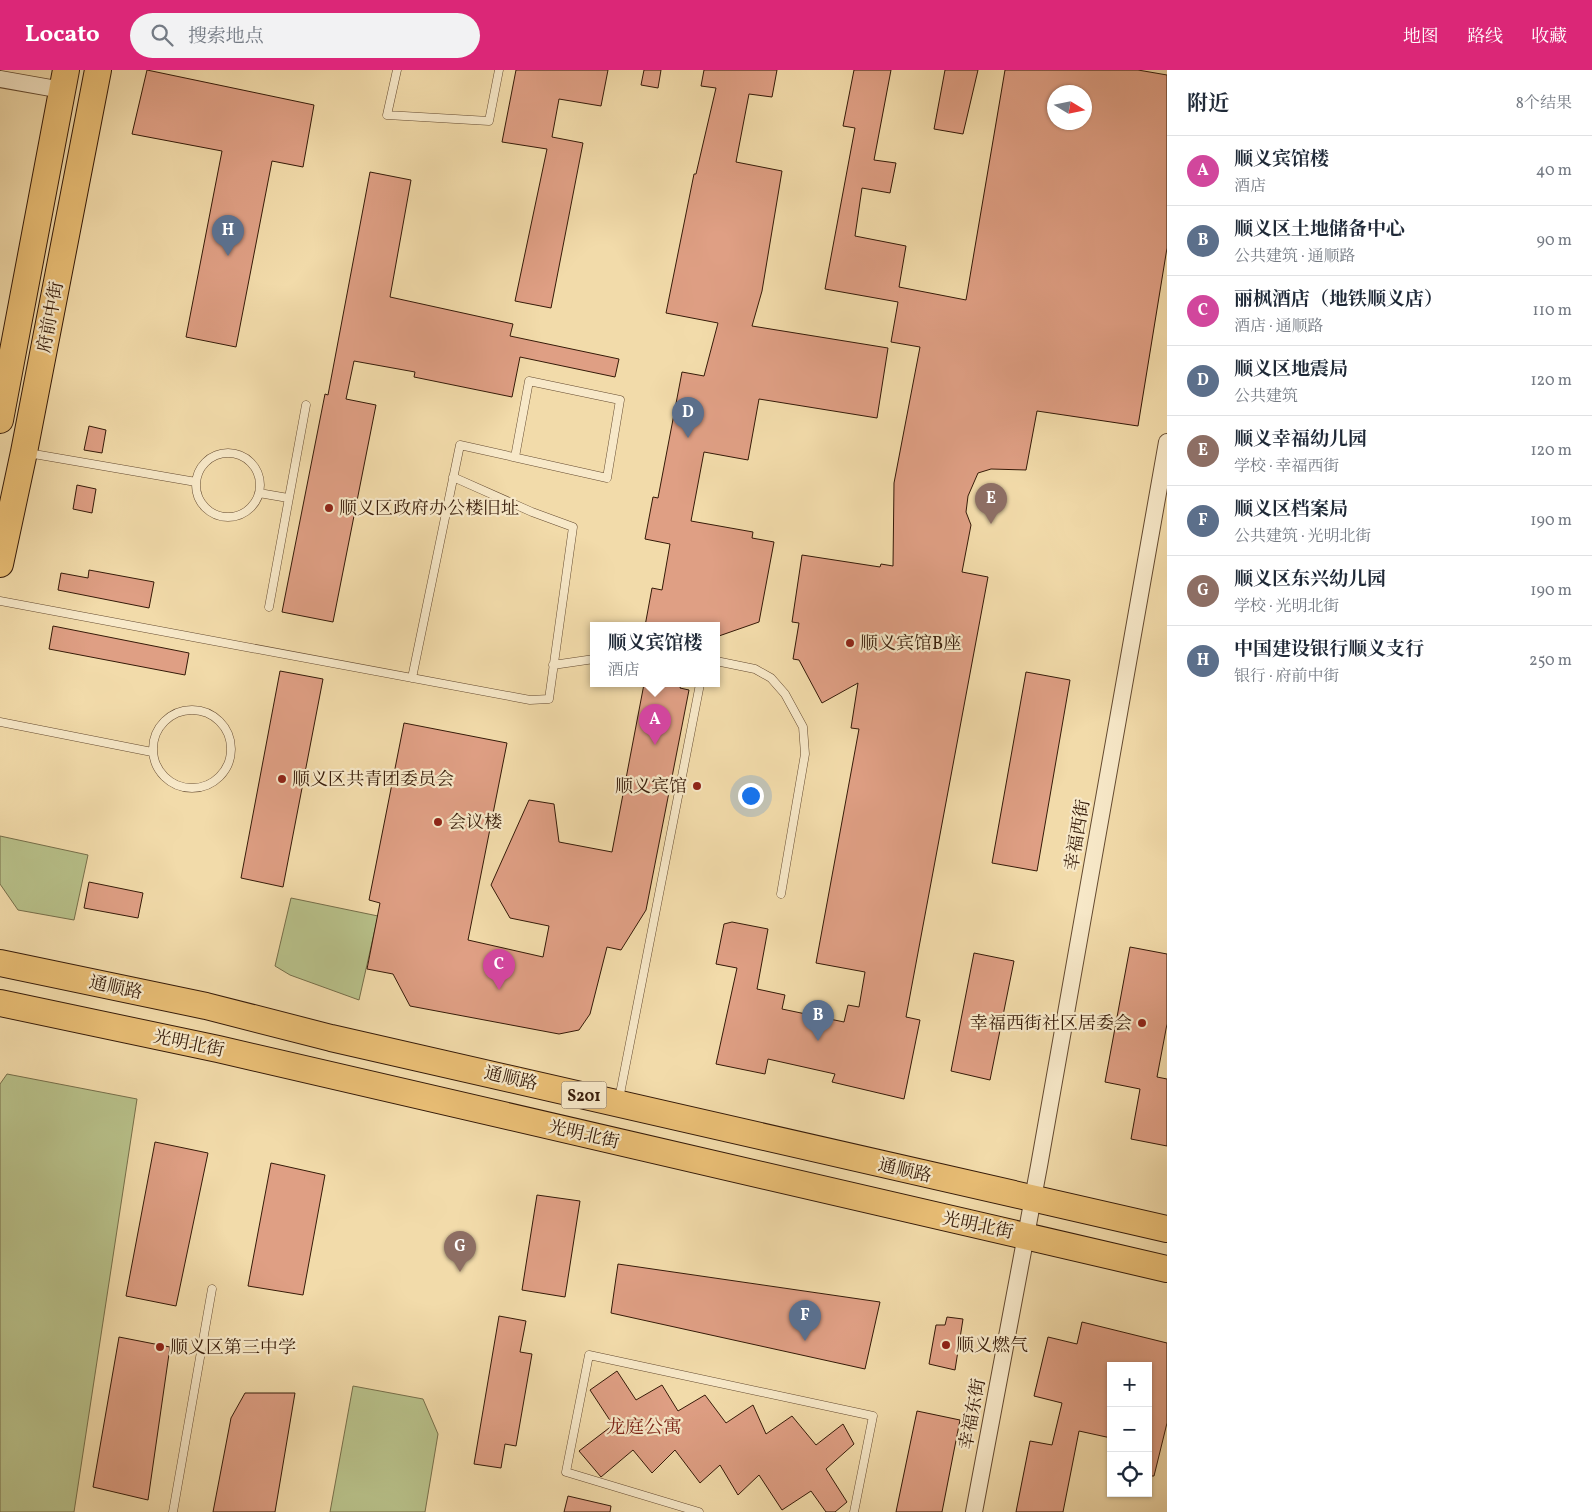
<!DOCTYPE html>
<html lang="zh">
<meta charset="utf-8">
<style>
:root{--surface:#fff;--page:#f2f2f3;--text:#1f2937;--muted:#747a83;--line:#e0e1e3;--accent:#db2777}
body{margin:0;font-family:Vollkorn,"Noto Serif SC",serif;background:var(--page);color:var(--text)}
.controls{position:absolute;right:15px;bottom:15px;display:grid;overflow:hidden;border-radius:0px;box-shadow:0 1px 4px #0004}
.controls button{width:45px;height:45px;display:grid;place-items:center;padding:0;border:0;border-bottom:1px solid var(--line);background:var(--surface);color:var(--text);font:25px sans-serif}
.compass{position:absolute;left:1047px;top:15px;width:45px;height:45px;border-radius:50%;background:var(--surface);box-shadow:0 1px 4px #0004;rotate:100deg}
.you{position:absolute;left:750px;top:725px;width:18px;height:18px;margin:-12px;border:4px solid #fff;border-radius:50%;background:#1a73e8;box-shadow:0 0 0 8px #1a73e833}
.badge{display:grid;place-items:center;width:32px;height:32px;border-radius:50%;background:var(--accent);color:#fff;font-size:16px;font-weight:700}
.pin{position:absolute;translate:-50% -41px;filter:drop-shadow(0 1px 2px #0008)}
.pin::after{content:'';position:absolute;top:26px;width:18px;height:15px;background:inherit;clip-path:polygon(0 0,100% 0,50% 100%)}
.popup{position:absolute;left:590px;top:552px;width:130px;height:65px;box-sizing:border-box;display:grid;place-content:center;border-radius:0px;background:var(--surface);filter:drop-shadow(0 1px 4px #0005);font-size:16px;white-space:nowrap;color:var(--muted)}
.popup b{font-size:19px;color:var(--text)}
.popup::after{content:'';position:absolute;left:50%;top:100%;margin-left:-10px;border:10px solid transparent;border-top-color:var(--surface)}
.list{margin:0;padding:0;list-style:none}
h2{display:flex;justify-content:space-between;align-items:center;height:65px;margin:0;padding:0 20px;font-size:21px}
h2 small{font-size:16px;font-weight:400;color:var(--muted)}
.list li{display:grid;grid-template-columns:32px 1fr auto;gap:15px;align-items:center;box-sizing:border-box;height:70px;padding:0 20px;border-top:1px solid var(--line)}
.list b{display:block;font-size:19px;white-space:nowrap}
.list p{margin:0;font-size:16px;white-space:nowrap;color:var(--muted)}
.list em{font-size:16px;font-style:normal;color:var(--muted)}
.icon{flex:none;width:28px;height:28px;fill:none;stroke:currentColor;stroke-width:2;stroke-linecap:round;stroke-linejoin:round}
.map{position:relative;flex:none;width:1167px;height:1442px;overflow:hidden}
header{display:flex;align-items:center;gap:30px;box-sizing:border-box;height:70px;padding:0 25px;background:var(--accent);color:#fff}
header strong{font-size:24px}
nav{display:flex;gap:28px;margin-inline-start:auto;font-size:18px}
.search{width:350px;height:45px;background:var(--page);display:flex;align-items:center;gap:12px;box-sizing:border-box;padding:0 18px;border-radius:28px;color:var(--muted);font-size:19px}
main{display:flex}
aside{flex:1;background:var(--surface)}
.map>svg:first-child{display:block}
.green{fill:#b8c18a;stroke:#766e49}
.building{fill:#df9f84;stroke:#351a08;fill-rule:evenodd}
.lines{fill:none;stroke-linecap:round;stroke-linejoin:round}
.service-casing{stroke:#644a30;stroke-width:9}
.minor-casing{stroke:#644a30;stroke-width:18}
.primary-casing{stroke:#351a08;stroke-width:28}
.service{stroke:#f7e8c8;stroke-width:8}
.minor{stroke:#f7e8c8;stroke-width:16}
.primary{stroke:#e9be75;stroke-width:26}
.poi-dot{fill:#8f2418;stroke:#f7e8c8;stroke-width:2}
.labels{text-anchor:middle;stroke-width:4.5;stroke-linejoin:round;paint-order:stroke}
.shield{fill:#f7e8c8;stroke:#6f5842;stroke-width:1}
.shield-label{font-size:16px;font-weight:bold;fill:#351a08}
.street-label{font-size:18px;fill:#351a08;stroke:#f7e8c8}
.poi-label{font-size:18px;fill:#351a08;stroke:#f7e8c8;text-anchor:start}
.neighbourhood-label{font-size:19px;fill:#7a1f14;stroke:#f7e8c8}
</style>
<header>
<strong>Locato</strong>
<div class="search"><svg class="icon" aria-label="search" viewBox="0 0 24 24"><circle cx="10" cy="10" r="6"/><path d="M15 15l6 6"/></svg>搜索地点</div>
<nav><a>地图</a><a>路线</a><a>收藏</a></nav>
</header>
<main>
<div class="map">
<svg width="1167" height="1442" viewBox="0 0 1167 1442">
<rect width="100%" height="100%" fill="#f2dbaa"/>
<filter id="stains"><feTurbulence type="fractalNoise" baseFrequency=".004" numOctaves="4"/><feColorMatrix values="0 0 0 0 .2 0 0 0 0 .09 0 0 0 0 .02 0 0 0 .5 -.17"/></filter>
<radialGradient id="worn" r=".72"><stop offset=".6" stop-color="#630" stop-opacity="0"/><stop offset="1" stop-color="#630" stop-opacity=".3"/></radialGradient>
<path class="green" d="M 0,766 L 88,785 L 74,850 L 18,840 L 0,814 Z
M 291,828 L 378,846 L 359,930 L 290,905 L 275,896 Z
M 7,1004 L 137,1029 L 74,1442 L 0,1442 L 0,1014 Z
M 353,1316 L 423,1329 L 438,1364 L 425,1442 L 330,1442 Z"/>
<path class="building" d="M 147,0 L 314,35 L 303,97 L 272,91 L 236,277 L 186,267 L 222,81 L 132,64 Z
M 516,0 L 608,0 L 601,36 L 559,29 L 552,67 L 583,73 L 551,238 L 515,231 L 547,79 L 502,72 Z
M 644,0 L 661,0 L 658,18 L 641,15 Z
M 704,0 L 777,0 L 772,27 L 749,24 L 736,92 L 782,101 L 762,221 L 752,256 L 888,278 L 877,348 L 759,329 L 748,390 L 704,382 L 691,451 L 753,462 L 752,468 L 774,472 L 759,552 L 716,567 L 716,556 L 645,556 L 652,518 L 662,520 L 670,474 L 645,469 L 653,427 L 658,428 L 682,302 L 704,306 L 718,253 L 666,243 L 694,104 L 696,104 L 716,18 L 701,16 Z
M 854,0 L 891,0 L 874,90 L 896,93 L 890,123 L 862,118 L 855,166 L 906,176 L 899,217 L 966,230 L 1005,0 L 1138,0 L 1167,5 L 1167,178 L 1138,356 L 1037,341 L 1026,400 L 991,399 L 978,403 L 968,426 L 966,442 L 971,455 L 962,502 L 988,507 L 906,947 L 920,950 L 904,1029 L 832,1012 L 835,1004 L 768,989 L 765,1004 L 716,994 L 737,898 L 716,894 L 724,854 L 732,852 L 768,859 L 757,919 L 785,925 L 782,939 L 844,952 L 848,935 L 859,937 L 865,902 L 816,893 L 859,659 L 851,658 L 858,613 L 822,633 L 799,590 L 793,589 L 799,553 L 792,552 L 802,485 L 880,497 L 881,494 L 893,496 L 894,413 L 920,277 L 891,272 L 898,232 L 825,219 L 855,58 L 843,56 ZM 1054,22 L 1084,22 L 1084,52 L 1054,52 Z
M 945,0 L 978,0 L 963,64 L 934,59 Z
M 370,102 L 411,110 L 390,227 L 513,254 L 510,266 L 619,289 L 615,307 L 520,287 L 512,327 L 414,307 L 415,302 L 354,291 L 346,329 L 376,335 L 333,552 L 282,542 L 325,324 L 328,325 Z
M 89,356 L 106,360 L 102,383 L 84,380 Z
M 77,415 L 96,419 L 92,443 L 73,439 Z
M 89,500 L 154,512 L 149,538 L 58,520 L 61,503 L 88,508 Z
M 53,556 L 189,583 L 185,605 L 49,579 Z
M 280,601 L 323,609 L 283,817 L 241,808 Z
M 1026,602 L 1070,610 L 1037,801 L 992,793 Z
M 644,614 L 681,614 L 680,618 L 689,620 L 646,840 L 621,880 L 607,877 L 590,944 L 579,960 L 559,964 L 410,936 L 393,904 L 367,899 L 380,833 L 369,830 L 404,653 L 507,673 L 468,870 L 543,887 L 549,856 L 510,848 L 491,815 L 529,730 L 554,734 L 559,772 L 612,782 Z
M 89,812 L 143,823 L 138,848 L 84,838 Z
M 1130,877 L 1167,884 L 1167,954 L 1157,1007 L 1167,1009 L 1167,1076 L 1131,1069 L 1140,1019 L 1105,1012 Z
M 974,883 L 1014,891 L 990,1010 L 951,1001 Z
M 155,1072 L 208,1083 L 176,1236 L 126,1226 Z
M 271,1093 L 325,1105 L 303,1225 L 248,1216 Z
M 537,1125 L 580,1131 L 565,1227 L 522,1220 Z
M 618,1194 L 880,1232 L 865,1299 L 611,1243 Z
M 499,1246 L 526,1251 L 520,1282 L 532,1284 L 516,1376 L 505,1374 L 501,1398 L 474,1394 Z
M 947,1247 L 963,1249 L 955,1300 L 929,1294 L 936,1255 L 945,1255 Z
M 1082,1252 L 1167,1273 L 1167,1353 L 1154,1406 L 1148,1406 L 1148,1296 L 1111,1296 L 1111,1368 L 1079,1361 L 1063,1442 L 1016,1442 L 1030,1371 L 1052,1375 L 1062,1333 L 1034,1326 L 1048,1267 L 1077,1274 Z
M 119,1267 L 170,1277 L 148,1430 L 93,1417 Z
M 617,1301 L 636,1330 L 662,1315 L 678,1341 L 705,1325 L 726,1353 L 753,1335 L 766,1364 L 792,1346 L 816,1375 L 843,1354 L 854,1374 L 826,1399 L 847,1432 L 835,1442 L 826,1442 L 811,1421 L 782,1440 L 759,1405 L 738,1425 L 720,1395 L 700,1413 L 675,1380 L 652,1403 L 633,1380 L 601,1407 L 579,1381 L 613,1355 L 590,1320 Z
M 245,1323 L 295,1323 L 275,1442 L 213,1442 L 231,1348 Z
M 917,1341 L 960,1350 L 942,1442 L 896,1442 Z
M 568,1426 L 611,1436 L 610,1442 L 564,1442 Z"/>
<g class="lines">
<defs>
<path id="service" d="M 397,0 L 387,45 L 489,51 L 499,0
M196 415a32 32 0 1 1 64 0a32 32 0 1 1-64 0Z
M 28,383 L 196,412
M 259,423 L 288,428
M 0,531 L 530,630 L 549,629 L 573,457 L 532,442 L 453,407
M 269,537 L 306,335
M 716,591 L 755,599 L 771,608 L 785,624 L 803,657 L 805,684 L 781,824
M 553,595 L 594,589
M 412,608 L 460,375 L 607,408 L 620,330 L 529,311 L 515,387
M153 679a39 39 0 1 1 78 0a39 39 0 1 1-78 0Z
M 0,652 L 152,682
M 619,1029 L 700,614
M 173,1442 L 212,1219
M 699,1442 L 566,1402 L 589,1285 L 873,1346 L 854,1442"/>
<path id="minor" d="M 0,9 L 62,20
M 974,1442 L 1039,1096 L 1167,372"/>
<path id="primary" d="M 0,350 L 66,0
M 0,494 L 24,382 L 98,0
M 0,893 L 206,936 L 331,968 L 1167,1159
M 0,933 L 218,979 L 1167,1199"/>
</defs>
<use href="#service" class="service-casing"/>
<use href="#minor" class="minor-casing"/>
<use href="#primary" class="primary-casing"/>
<use href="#service" class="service"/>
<use href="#minor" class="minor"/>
<use href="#primary" class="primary"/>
</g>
<g class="poi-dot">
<circle cx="329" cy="438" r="5"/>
<circle cx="850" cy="573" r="5"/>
<circle cx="282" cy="709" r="5"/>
<circle cx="697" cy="716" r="5"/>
<circle cx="438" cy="752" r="5"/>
<circle cx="1142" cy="953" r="5"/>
<circle cx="946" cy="1275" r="5"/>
<circle cx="160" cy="1277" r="5"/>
</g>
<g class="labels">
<rect class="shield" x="561.5" y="1011.5" width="45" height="27" rx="4"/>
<g class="shield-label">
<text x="584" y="1031">S201</text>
</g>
<g class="street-label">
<text transform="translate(50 247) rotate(-79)" y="6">府前中街</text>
<text transform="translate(1077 765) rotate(-80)" y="6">幸福西街</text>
<text transform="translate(116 917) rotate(12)" y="6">通顺路</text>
<text transform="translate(189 973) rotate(12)" y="6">光明北街</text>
<text transform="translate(511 1008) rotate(13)" y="6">通顺路</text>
<text transform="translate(584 1064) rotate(13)" y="6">光明北街</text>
<text transform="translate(905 1100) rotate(13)" y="6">通顺路</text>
<text transform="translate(978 1155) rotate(12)" y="6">光明北街</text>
<text transform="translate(972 1344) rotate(-79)" y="6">幸福东街</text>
</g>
<g class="poi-label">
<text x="339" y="444">顺义区政府办公楼旧址</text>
<text x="860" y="579">顺义宾馆B座</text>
<text x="292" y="715">顺义区共青团委员会</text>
<text x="687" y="722" text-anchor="end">顺义宾馆</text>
<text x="448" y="758">会议楼</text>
<text x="1132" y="959" text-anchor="end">幸福西街社区居委会</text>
<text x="956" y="1281">顺义燃气</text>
<text x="170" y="1283">顺义区第三中学</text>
</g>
<g class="neighbourhood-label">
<text x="644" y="1363">龙庭公寓</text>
</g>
</g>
<rect width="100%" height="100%" filter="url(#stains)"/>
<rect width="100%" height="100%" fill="url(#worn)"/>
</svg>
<div class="controls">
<button>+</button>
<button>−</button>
<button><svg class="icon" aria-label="locate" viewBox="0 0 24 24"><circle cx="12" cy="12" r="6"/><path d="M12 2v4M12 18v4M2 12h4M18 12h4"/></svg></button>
</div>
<svg class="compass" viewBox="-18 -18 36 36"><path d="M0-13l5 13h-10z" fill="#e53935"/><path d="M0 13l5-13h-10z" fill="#747a83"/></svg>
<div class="you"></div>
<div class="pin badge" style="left:655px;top:675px;background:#d1479c">A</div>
<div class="popup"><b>顺义宾馆楼</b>酒店</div>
<div class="pin badge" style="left:818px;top:971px;background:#5c6f8a">B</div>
<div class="pin badge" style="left:499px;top:920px;background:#d1479c">C</div>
<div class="pin badge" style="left:688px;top:368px;background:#5c6f8a">D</div>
<div class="pin badge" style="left:991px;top:454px;background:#8d6e63">E</div>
<div class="pin badge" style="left:805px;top:1271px;background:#5c6f8a">F</div>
<div class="pin badge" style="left:460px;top:1202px;background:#8d6e63">G</div>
<div class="pin badge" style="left:228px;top:186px;background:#5c6f8a">H</div>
</div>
<aside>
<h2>附近<small>8个结果</small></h2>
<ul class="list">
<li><span class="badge" style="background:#d1479c">A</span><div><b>顺义宾馆楼</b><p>酒店</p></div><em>40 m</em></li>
<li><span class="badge" style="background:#5c6f8a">B</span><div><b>顺义区土地储备中心</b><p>公共建筑 · 通顺路</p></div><em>90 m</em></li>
<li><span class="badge" style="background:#d1479c">C</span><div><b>丽枫酒店（地铁顺义店）</b><p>酒店 · 通顺路</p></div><em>110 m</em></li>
<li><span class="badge" style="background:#5c6f8a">D</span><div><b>顺义区地震局</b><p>公共建筑</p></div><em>120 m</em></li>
<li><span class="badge" style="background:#8d6e63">E</span><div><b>顺义幸福幼儿园</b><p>学校 · 幸福西街</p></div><em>120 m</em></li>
<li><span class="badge" style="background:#5c6f8a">F</span><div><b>顺义区档案局</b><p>公共建筑 · 光明北街</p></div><em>190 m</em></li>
<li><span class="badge" style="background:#8d6e63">G</span><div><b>顺义区东兴幼儿园</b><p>学校 · 光明北街</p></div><em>190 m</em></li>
<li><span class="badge" style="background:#5c6f8a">H</span><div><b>中国建设银行顺义支行</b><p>银行 · 府前中街</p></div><em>250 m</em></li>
</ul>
</aside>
</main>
